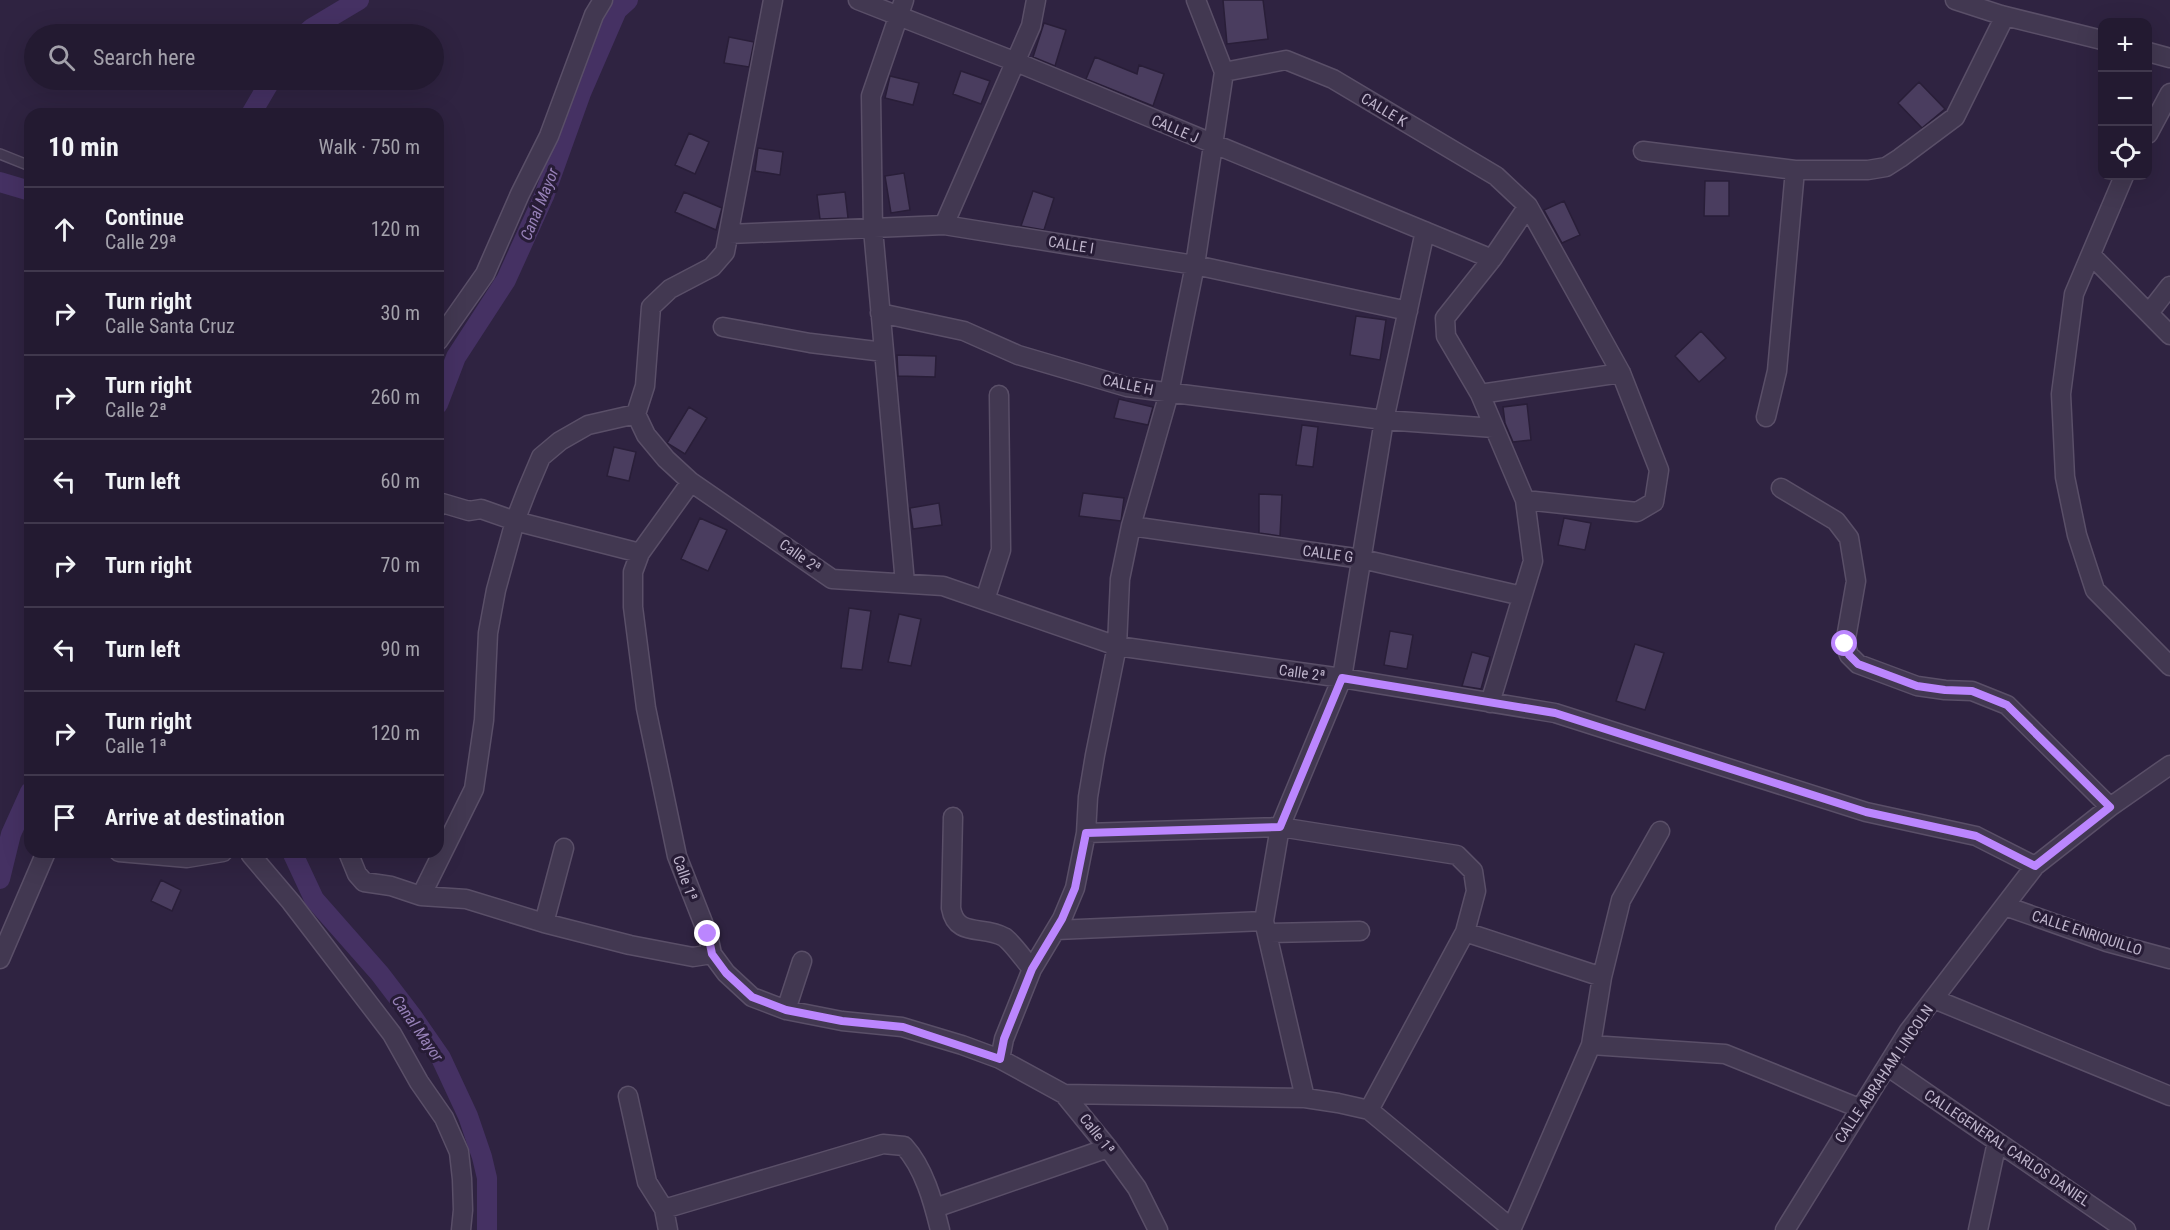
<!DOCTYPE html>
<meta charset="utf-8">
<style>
:root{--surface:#231a31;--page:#2b2339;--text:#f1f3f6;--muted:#a3a1ab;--line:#40384d}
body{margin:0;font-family:"Roboto Condensed",sans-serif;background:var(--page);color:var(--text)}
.controls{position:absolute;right:18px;top:18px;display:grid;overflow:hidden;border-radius:12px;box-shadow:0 6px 24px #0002}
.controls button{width:54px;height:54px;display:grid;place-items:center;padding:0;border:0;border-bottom:2px solid var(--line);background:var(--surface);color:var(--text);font:30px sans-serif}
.stop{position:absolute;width:18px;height:18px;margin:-14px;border:4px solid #bb86fe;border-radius:50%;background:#fff}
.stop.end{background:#bb86fe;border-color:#fff;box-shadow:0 2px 6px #0008}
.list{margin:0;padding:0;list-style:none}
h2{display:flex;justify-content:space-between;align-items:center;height:78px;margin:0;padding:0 24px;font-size:26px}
h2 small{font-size:20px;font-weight:400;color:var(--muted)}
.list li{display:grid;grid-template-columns:39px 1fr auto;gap:18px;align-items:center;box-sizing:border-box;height:84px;padding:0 24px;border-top:2px solid var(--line)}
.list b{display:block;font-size:22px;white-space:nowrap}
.list p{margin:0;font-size:20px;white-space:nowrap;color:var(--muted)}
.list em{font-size:20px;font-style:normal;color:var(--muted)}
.icon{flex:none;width:33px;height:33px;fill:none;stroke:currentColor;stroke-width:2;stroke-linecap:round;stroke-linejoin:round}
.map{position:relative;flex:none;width:2170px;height:1230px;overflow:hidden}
.search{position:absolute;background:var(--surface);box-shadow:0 6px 24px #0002;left:24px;top:24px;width:420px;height:66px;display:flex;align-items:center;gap:15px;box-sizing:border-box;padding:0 21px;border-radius:33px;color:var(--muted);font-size:22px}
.panel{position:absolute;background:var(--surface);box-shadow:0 6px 24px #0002;left:24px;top:108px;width:420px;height:750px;border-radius:18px}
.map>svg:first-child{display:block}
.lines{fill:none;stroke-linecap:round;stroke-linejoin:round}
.canal{stroke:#453163;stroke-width:20}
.building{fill:#4a3d5f;stroke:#291e38;stroke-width:1.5}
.lane-casing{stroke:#5a4f68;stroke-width:12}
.street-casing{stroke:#5a4f68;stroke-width:21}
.lane{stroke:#423851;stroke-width:9}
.street{stroke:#423851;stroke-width:18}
.route{stroke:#bb86fe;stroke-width:8}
.labels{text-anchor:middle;stroke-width:6;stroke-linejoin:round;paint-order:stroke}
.street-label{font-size:15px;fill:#beb4cb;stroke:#271c36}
.water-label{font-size:16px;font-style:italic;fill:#9781b8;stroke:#271c36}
</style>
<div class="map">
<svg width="2170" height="1230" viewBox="0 0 2170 1230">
<rect width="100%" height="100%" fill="#2f2341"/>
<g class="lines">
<path class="canal" d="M 305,34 L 312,28 L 359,0
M 251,114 L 271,80
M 0,182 L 30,191
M 438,404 L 456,357 L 506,280 L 544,196 L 581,93 L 617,10 L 628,0
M 292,852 L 314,899 L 380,974 L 412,1016 L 441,1058 L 468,1116 L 482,1157 L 487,1178 L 487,1230
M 0,879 L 11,834 L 30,792"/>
</g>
<path class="building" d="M 1223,0 L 1263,0 L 1268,39 L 1227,44 Z
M 1044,23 L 1066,30 L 1055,66 L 1033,57 Z
M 729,37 L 754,42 L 749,67 L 724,63 Z
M 1095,57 L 1137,74 L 1139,65 L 1164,74 L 1153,106 L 1086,79 Z
M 961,71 L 990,81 L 981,104 L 953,94 Z
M 890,76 L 919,83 L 913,105 L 885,98 Z
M 1919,82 L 1945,109 L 1922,128 L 1898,103 Z
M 689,133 L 709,142 L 695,174 L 675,165 Z
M 758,148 L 783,152 L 780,175 L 755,171 Z
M 904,173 L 910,210 L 891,213 L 885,176 Z
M 1705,181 L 1729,181 L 1729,216 L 1704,216 Z
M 1033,191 L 1054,198 L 1044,230 L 1021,226 Z
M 684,192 L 722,208 L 716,230 L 675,212 Z
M 845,192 L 848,218 L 820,219 L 817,195 Z
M 1564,201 L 1580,235 L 1562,243 L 1544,210 Z
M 1356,316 L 1386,320 L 1380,360 L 1350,355 Z
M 1701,331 L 1726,358 L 1699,382 L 1675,356 Z
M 897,355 L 936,356 L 935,377 L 898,376 Z
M 1119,399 L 1153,407 L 1148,425 L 1114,418 Z
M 1527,404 L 1531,440 L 1513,442 L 1505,423 L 1503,407 Z
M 689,407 L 707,418 L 685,454 L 667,443 Z
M 1302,425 L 1318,427 L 1313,467 L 1296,465 Z
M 614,447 L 636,452 L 629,481 L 607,476 Z
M 1083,493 L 1124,498 L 1121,521 L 1079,516 Z
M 1259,494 L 1282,495 L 1280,536 L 1259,533 Z
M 939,503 L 942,525 L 913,529 L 910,508 Z
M 700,518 L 727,530 L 708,571 L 681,559 Z
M 1564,518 L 1591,523 L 1585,550 L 1558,545 Z
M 849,608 L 871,611 L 862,670 L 841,668 Z
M 899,614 L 921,619 L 911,666 L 888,662 Z
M 1390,631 L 1413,635 L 1407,669 L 1384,665 Z
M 1635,644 L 1664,653 L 1645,710 L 1616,701 Z
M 1472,652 L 1490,657 L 1481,689 L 1462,686 Z
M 161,880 L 181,890 L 172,911 L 151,901 Z"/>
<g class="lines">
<defs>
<path id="lane" d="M 0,154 L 30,166"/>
<path id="street" d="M 773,0 L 725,252 L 712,267 L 670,289 L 651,307 L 645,386 L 636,414 L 646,435 L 666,459 L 691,482 L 832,579 L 943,586 L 1117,646 L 1342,678 L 1555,713 L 1866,812 L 1976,836 L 2035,866
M 858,0 L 1016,62 L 1492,259
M 904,0 L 871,96 L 873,229 L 905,583
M 1955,0 L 2001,15 L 2102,40
M 2148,52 L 2170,58
M 1224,72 L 1286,60 L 1333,79 L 1496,176 L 1528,206 L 1621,373 L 1659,470 L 1654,502 L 1637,512 L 1525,500
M 2148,134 L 2170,93
M 1643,151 L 1795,170 L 1868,170 L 1886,167 L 1900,158 L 1955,117 L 2005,16
M 2124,176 L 2074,294 L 2061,394 L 2065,477 L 2077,535 L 2095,590 L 2170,666
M 944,225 L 1031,26 L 1036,0
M 729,234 L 944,225 L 1195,265 L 1408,311
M 2091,255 L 2170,335
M 880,313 L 964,331 L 1018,355 L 1127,387 L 1384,420 L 1494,428
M 2149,313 L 2170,286
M 723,327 L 810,343 L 884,352
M 438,341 L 485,274 L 520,194 L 549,136 L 594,15 L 603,0
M 1480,394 L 1621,373
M 1766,417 L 1777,371 L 1795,170
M 691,482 L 640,553 L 633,572 L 633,607 L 646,708 L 677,856 L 708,935 L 712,954 L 726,973 L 752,997 L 786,1010 L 842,1021 L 902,1027 L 962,1045 L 1000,1059 L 1064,1094 L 1108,1148 L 1137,1188 L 1158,1230
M 1781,488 L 1836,521 L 1849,538 L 1856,581 L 1845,644 L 1849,655 L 1858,664 L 1917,686 L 1945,690 L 1972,691 L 2007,705 L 2110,807
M 438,507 L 442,503 L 469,511 L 481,509 L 515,521 L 640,553
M 1131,526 L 1362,559 L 1522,596
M 985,600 L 1001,550 L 999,395
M 1490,703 L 1533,561 L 1525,500 L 1480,394 L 1446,336 L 1445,318 L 1492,259 L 1528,206
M 953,817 L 951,908 C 956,938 983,925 1004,937 C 1012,942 1025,961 1032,969
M 1086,833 L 1280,827 L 1457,855 L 1473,871 L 1476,891 L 1465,932 L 1369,1110
M 119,852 L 187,858 L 223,852
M 252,852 L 251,855 L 291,902 L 392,1034 L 419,1082 L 444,1118 L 459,1152 L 462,1179 L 463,1210 L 461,1230
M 348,852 L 357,874 L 364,882 L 391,886 L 421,896 L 466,899 L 544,923 L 630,945 L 693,957 L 712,954
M 421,896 L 474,789 L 484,720 L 488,633 L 496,590 L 515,521 L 527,490 L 541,457 L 560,441 L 588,425 L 636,414
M 2005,906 L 2107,942 L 2170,959
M 544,923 L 564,848
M 1056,930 L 1264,921
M 1465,932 L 1602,977
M 1267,933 L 1360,931
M 0,959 L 46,852
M 1934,999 L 2170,1096
M 786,1010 L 802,961
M 1591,1045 L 1725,1054 L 1859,1108
M 1000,1059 L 1004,1039 L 1032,969 L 1062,919 L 1075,888 L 1086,833 L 1088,797 L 1095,755 L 1117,646 L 1120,579 L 1131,526 L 1169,393 L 1195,265 L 1224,72 L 1196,0
M 1887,1066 L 2126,1230
M 1064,1094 L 1305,1098 L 1338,1103 L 1369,1110 L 1511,1228
M 628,1096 L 647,1182 L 664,1209 L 668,1230
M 1305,1098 L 1264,921 L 1280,827 L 1342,678 L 1384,420 L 1425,231
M 935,1208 L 1108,1148
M 664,1209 L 883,1144 L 904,1146 C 924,1168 933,1201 940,1230
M 1511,1230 L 1591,1045 L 1602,977 L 1621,900 L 1660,831
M 1785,1230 L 1908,1032 L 2035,866 L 2110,807 L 2170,765
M 1978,1230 L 1997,1142"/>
</defs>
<use href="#lane" class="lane-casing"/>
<use href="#street" class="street-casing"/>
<use href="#lane" class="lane"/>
<use href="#street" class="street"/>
</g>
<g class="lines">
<path class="route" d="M 708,934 L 712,954 L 726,973 L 752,997 L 786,1010 L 842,1021 L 903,1027 L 1000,1059 L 1004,1039 L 1032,969 L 1062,919 L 1075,888 L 1086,833 L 1280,827 L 1342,678 L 1555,713 L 1866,812 L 1976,836 L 2035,866 L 2110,807 L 2007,705 L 1972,691 L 1945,690 L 1917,686 L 1858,664 L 1849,655 L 1845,644"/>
</g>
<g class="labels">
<g class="street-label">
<text transform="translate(1384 110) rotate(31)" y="5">CALLE K</text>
<text transform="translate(1175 129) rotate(23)" y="5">CALLE J</text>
<text transform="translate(1071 245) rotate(9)" y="5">CALLE I</text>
<text transform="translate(1128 385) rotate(12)" y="5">CALLE H</text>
<text transform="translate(1328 554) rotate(8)" y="5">CALLE G</text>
<text transform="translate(800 556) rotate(35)" y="5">Calle 2ª</text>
<text transform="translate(1302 673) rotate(8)" y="5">Calle 2ª</text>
<text transform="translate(685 878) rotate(71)" y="5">Calle 1ª</text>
<text transform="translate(2087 933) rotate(18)" y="5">CALLE ENRIQUILLO</text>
<text transform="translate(1884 1074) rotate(-56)" y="5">CALLE ABRAHAM LINCOLN</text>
<text transform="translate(1097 1134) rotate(52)" y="5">Calle 1ª</text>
<text transform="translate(2007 1148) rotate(34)" y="5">CALLEGENERAL CARLOS DANIEL</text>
</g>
<g class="water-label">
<text transform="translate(539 204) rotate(-68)" y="6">Canal Mayor</text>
<text transform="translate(418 1028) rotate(55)" y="6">Canal Mayor</text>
</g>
</g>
</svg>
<div class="controls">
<button>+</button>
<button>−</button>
<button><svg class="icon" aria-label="locate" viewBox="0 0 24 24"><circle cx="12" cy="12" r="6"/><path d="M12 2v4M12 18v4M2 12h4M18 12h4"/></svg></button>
</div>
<div class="stop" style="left:1845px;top:644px"></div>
<div class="stop end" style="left:708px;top:934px"></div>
<div class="search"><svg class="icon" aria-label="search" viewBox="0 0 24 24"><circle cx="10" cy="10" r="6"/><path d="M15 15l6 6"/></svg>Search here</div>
<section class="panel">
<h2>10 min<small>Walk · 750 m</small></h2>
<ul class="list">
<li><svg class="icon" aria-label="ahead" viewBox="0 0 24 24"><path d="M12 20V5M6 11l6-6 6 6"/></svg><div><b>Continue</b><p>Calle 29ª</p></div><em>120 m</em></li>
<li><svg class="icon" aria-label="right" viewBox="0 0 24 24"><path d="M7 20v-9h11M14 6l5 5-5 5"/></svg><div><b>Turn right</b><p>Calle Santa Cruz</p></div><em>30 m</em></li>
<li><svg class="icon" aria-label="right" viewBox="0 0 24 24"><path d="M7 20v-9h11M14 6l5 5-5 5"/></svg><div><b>Turn right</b><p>Calle 2ª</p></div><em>260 m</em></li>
<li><svg class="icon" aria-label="left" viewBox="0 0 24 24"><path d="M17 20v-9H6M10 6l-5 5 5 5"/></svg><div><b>Turn left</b></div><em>60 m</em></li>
<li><svg class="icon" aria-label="right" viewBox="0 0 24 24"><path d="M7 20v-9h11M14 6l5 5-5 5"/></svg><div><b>Turn right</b></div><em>70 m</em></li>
<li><svg class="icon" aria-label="left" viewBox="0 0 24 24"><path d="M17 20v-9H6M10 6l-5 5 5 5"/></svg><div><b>Turn left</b></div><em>90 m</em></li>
<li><svg class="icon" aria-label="right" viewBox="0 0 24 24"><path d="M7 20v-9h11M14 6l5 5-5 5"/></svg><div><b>Turn right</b><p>Calle 1ª</p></div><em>120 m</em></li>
<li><svg class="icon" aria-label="arrive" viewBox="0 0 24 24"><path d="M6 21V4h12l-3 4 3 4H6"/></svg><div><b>Arrive at destination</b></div></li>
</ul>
</section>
</div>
